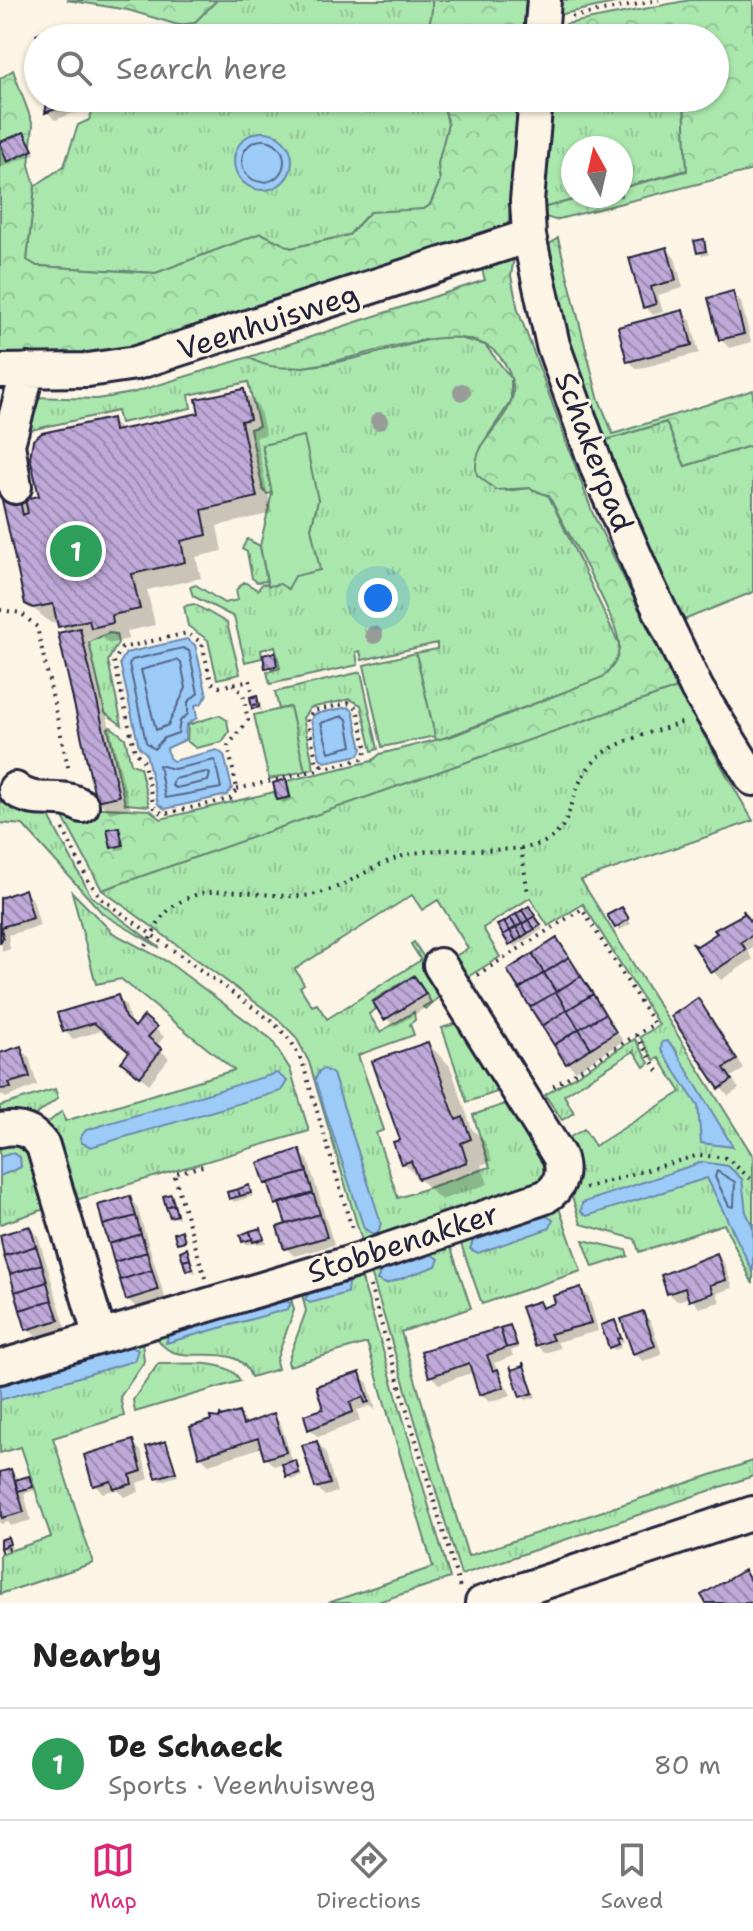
<!DOCTYPE html>
<meta charset="utf-8">
<style>
:root{--surface:#fff;--page:#f6f6f6;--text:#222;--muted:#767676;--line:#e0e0e0;--accent:#db2777}
body{margin:0;font-family:"Shantell Sans",sans-serif;background:var(--page);color:var(--text)}
.compass{position:absolute;left:561px;top:136px;width:72px;height:72px;border-radius:50%;background:var(--surface);box-shadow:0 2px 6px #0004;rotate:352deg}
.you{position:absolute;left:378px;top:598px;width:28px;height:28px;margin:-20px;border:6px solid #fff;border-radius:50%;background:#1a73e8;box-shadow:0 0 0 12px #1a73e833}
.badge{display:grid;place-items:center;width:52px;height:52px;border-radius:50%;background:var(--accent);color:#fff;font-size:26px;font-weight:700}
.pin{position:absolute;translate:-50% -50%;border:4px solid #fff;box-shadow:0 2px 8px #0006}
.list{margin:0;padding:0;list-style:none}
h2{display:flex;justify-content:space-between;align-items:center;height:104px;margin:0;padding:0 32px;font-size:34px}
h2 small{font-size:26px;font-weight:400;color:var(--muted)}
.list li{display:grid;grid-template-columns:52px 1fr auto;gap:24px;align-items:center;box-sizing:border-box;height:112px;padding:0 32px;border-top:2px solid var(--line)}
.list b{display:block;font-size:30px;white-space:nowrap}
.list p{margin:0;font-size:26px;white-space:nowrap;color:var(--muted)}
.list em{font-size:26px;font-style:normal;color:var(--muted)}
.icon{flex:none;width:44px;height:44px;fill:none;stroke:currentColor;stroke-width:2;stroke-linecap:round;stroke-linejoin:round}
.map{position:relative;flex:none;width:753px;height:1603px;overflow:hidden}
.search{position:absolute;background:var(--surface);box-shadow:0 2px 6px #0004;left:24px;right:24px;top:24px;height:88px;display:flex;align-items:center;gap:20px;box-sizing:border-box;padding:0 28px;border-radius:44px;color:var(--muted);font-size:30px}
.sheet{height:216px;background:var(--surface)}
nav{display:flex;justify-content:space-around;align-items:center;box-sizing:border-box;height:112px;border-top:2px solid var(--line);background:var(--surface);font-size:22px;color:var(--muted)}
nav a{display:grid;justify-items:center;gap:4px}
nav .on{color:var(--accent)}
.map>svg:first-child{display:block}
.grass{fill:url(#grass-tufts);stroke:#668474;stroke-width:2;fill-rule:evenodd}
.forest{fill:url(#forest-crowns);stroke:#668474;stroke-width:2}
.park{fill:#aae7ad;stroke:#668474;stroke-width:2}
.water{fill:#9ccbf8;stroke:#6b87ac;stroke-width:2}
.shadow{fill:#0003}
.lines{fill:none;stroke-linecap:round;stroke-linejoin:round}
.shore{stroke:#536687;stroke-width:2}
.building{fill:url(#building-back-hatch);stroke:#22223b;stroke-width:2}
.minor-casing{stroke:#22223b;stroke-width:38}
.path{stroke:#22223b;stroke-width:4;stroke-dasharray:2 6;stroke-linecap:butt}
.minor{stroke:#fcf5e5;stroke-width:32}
.tree{fill:#979c97}
.labels{text-anchor:middle;stroke-width:6;stroke-linejoin:round;paint-order:stroke}
.street-label{font-size:30px;fill:#22223b;stroke:#fcf5e5}
</style>
<div class="map">
<svg width="753" height="1603" viewBox="0 0 753 1603">
<defs>
<pattern id="grass-tufts" width="24" height="20" patternUnits="userSpaceOnUse" patternTransform="scale(2)"><rect width="24" height="20" fill="#aae7ad"/><path d="M3 7l-1-3M5 7V3M7 7l1-3M15 17l-1-3M17 17v-4M19 17l1-3" fill="none" stroke="#92c696"/></pattern>
<pattern id="forest-crowns" width="20" height="18" patternUnits="userSpaceOnUse" patternTransform="scale(2)"><rect width="20" height="18" fill="#aae7ad"/><path d="M2 6a3 3 0 1 1 6 0M12 15a3 3 0 1 1 6 0" fill="none" stroke="#92c696"/></pattern>
<pattern id="building-back-hatch" width="6" height="6" patternUnits="userSpaceOnUse" patternTransform="scale(2)"><rect width="6" height="6" fill="#bfa9d8"/><path d="M-1 5l2 2M0 0l6 6M5-1l2 2" fill="none" stroke="#9b89b0"/></pattern>
</defs>
<rect width="100%" height="100%" fill="#fcf5e5"/>
<filter id="ink" filterUnits="userSpaceOnUse"><feTurbulence type="fractalNoise" baseFrequency=".0125" numOctaves="2"/><feDisplacementMap in="SourceGraphic" scale="16" xChannelSelector="R" yChannelSelector="G"/><feConvolveMatrix kernelMatrix="1 2 1 2 8 2 1 2 1" color-interpolation-filters="sRGB"/></filter>
<g filter="url(#ink)">
<path class="grass" d="M 217,0 L 432,0 C 433,19 430,27 415,38 L 178,38 L 178,25 L 194,23 Z
M 554,0 L 629,0 L 553,16 Z
M 105,98 L 405,98 L 436,104 L 445,110 L 448,124 L 438,164 L 440,181 L 430,205 L 424,209 L 365,217 L 349,235 L 291,248 L 261,233 L 156,273 L 37,266 L 27,261 L 35,186 L 64,166 L 78,125 L 89,120 L 96,101 ZM 264,132 L 277,135 L 235,154 C 242,140 249,135 264,132 Z
M 546,98 L 684,98 L 687,170 L 621,188 L 621,148 L 573,148 L 573,196 L 588,196 L 539,209 Z
M 455,337 L 485,345 L 511,378 L 511,401 L 481,446 L 506,491 L 530,488 L 549,496 L 619,644 L 618,657 L 604,677 L 436,741 L 416,653 L 437,649 L 437,643 L 362,660 L 360,651 L 356,652 L 358,665 L 270,684 L 267,672 L 280,668 L 275,646 L 261,650 L 262,658 L 245,662 L 234,617 L 193,596 L 190,587 L 196,585 L 224,603 L 238,600 L 236,590 L 244,582 L 258,590 L 262,584 L 280,584 L 311,528 L 318,500 L 262,446 L 272,493 L 267,494 L 263,490 L 250,429 L 259,426 L 248,382 L 189,395 L 191,408 L 120,423 L 117,411 L 22,432 L 32,397 L 97,399 L 132,393 L 249,357 C 287,385 389,348 436,338 Z
M 667,422 L 685,466 L 753,445 L 753,592 L 679,622 L 600,442 Z
M 247,539 L 260,546 L 267,581 L 257,582 L 252,578 L 247,552 L 242,549 Z
M 194,604 L 227,623 L 240,674 L 217,679 L 208,640 L 188,626 L 184,606 Z
M 109,633 L 116,634 L 118,643 L 108,661 L 122,725 L 105,713 L 89,642 Z
M 361,672 L 378,749 L 372,751 L 361,705 L 350,699 L 310,708 L 303,718 L 314,769 L 305,771 L 290,707 L 279,709 L 275,692 Z
M 677,688 L 753,821 L 581,880 L 753,1156 L 753,1284 L 724,1224 L 639,1252 L 635,1239 L 581,1224 L 568,1185 L 567,1139 L 584,1129 L 595,1146 L 681,1092 L 659,1058 L 654,1060 L 640,1037 L 659,1025 L 583,904 L 548,926 L 530,898 L 483,928 L 500,957 L 461,981 L 448,961 L 468,948 L 438,900 L 422,910 L 412,895 L 295,969 L 304,984 L 300,987 L 312,1006 L 317,1004 L 327,1019 L 421,960 L 411,944 L 414,942 L 445,991 L 426,1009 L 423,1007 L 431,1002 L 414,975 L 372,1001 L 376,1009 L 369,1014 L 380,1032 L 414,1012 L 415,1020 L 410,1024 L 414,1035 L 358,1055 L 384,1130 L 376,1133 L 398,1198 L 490,1167 L 473,1115 L 514,1101 L 550,1161 L 548,1182 L 364,1248 L 309,1062 L 296,1037 L 277,1018 L 102,890 Z
M 219,715 L 227,720 L 229,732 L 222,742 L 196,748 L 187,741 L 188,725 Z
M 111,727 L 125,738 L 131,764 L 140,767 L 149,806 L 125,804 L 108,728 Z
M 0,801 L 26,812 L 45,809 L 91,896 L 160,948 L 103,914 L 23,825 L 0,823 Z
M 72,892 L 113,933 L 168,962 L 271,1039 L 290,1069 L 309,1131 L 69,1202 L 45,1125 L 62,1111 L 65,1121 L 234,1070 L 121,979 L 96,984 Z
M 464,1021 L 506,1089 L 467,1102 L 442,1028 Z
M 635,1039 L 649,1063 L 644,1067 L 634,1051 L 564,1095 L 574,1113 L 562,1120 L 545,1095 Z
M 55,1089 L 58,1098 L 35,1116 L 26,1113 L 0,1120 L 0,1106 Z
M 0,1140 L 30,1145 L 51,1207 L 0,1224 Z
M 550,1203 L 559,1208 L 581,1271 L 482,1304 L 460,1241 Z
M 583,1240 L 626,1250 L 628,1256 L 593,1267 Z
M 450,1245 L 471,1308 L 401,1332 L 468,1556 L 753,1461 L 753,1476 L 461,1575 L 369,1266 Z
M 359,1269 L 450,1578 L 375,1603 L 328,1603 L 433,1567 L 367,1343 L 289,1366 L 288,1361 L 306,1311 L 301,1290 Z
M 290,1294 L 294,1310 L 276,1361 L 278,1369 L 251,1377 C 236,1332 170,1377 156,1334 Z
M 142,1340 L 144,1362 L 120,1397 L 124,1416 L 53,1438 L 93,1563 L 0,1594 L 0,1554 L 51,1537 L 21,1447 L 0,1453 L 0,1383 Z
M 158,1364 C 181,1365 229,1357 240,1381 L 135,1412 L 133,1400 Z"/>
<path class="forest" d="M 67,0 L 217,0 L 194,23 L 178,25 L 128,10 Z
M 432,0 L 526,0 L 523,38 L 415,38 C 430,27 433,19 432,0 Z
M 690,0 L 753,0 L 753,170 L 555,220 L 539,215 L 539,209 L 588,196 L 621,196 L 621,188 L 687,171 L 684,98 L 715,98 L 715,38 L 680,38 L 679,31 L 646,38 L 569,38 L 566,24 Z
M 13,70 L 33,125 L 29,165 L 35,186 L 27,260 L 37,266 L 156,273 L 261,233 L 291,248 L 349,235 L 370,212 L 424,209 L 430,205 L 440,181 L 438,164 L 448,124 L 445,110 L 436,104 L 405,98 L 518,98 L 509,221 L 501,231 L 114,354 L 0,360 L 0,79 Z
M 558,238 L 598,397 L 613,434 L 753,390 L 753,445 L 685,466 L 666,422 L 600,442 L 587,412 L 542,250 Z
M 514,257 L 511,276 L 518,310 L 593,514 L 677,688 L 102,890 L 57,806 L 150,810 L 161,819 L 274,792 L 277,800 L 290,797 L 287,781 L 372,761 L 380,754 L 452,736 L 603,677 C 613,668 620,658 619,644 C 618,619 563,525 549,496 L 530,488 L 496,490 L 477,475 C 468,438 522,417 512,381 C 483,274 312,404 249,357 L 485,280 L 480,262 Z"/>
<path class="park" d="M 304,436 L 318,500 L 311,528 L 320,570 L 295,576 L 288,589 L 280,584 L 268,586 L 260,546 L 272,493 L 262,445 Z
M 416,653 L 435,736 L 382,747 L 364,665 Z
M 290,707 L 305,771 L 269,779 L 254,715 Z"/>
<path class="water" d="M234 161a29 29 0 1 1 58 0a29 29 0 1 1-58 0Z
M 187,639 L 195,645 L 207,695 L 201,704 L 195,705 L 197,718 L 186,725 L 185,740 L 167,748 L 169,758 L 173,761 L 217,750 L 224,755 L 232,788 L 227,795 L 165,809 L 158,804 L 146,753 L 139,747 L 120,663 L 126,653 Z
M 348,707 L 353,711 L 362,749 L 359,755 L 325,762 L 320,758 L 311,720 L 315,714 Z
M 667,1041 L 674,1048 L 733,1147 L 701,1143 L 698,1106 L 661,1050 L 662,1042 Z
M 324,1069 L 333,1074 L 381,1223 L 378,1233 L 372,1234 L 364,1228 L 315,1080 L 319,1071 Z
M 277,1073 L 287,1081 L 281,1091 L 91,1147 L 82,1143 L 80,1138 L 86,1130 Z
M 12,1153 L 20,1157 L 21,1167 L 0,1176 L 0,1157 Z
M 702,1162 L 728,1166 L 742,1179 L 746,1212 L 753,1227 L 753,1272 L 707,1178 L 587,1216 L 581,1212 L 582,1203 Z
M 546,1216 L 553,1220 L 550,1228 L 478,1253 L 470,1249 L 473,1241 Z
M 432,1255 L 439,1259 L 436,1266 L 386,1284 L 377,1280 L 381,1271 Z
M 348,1282 L 347,1293 L 310,1303 L 305,1299 L 308,1294 Z
M 285,1301 L 291,1303 L 288,1309 L 166,1343 L 168,1336 Z
M 129,1346 L 138,1350 L 134,1361 L 0,1400 L 0,1386 Z"/>
<path class="shadow" d="M 50,98 L 108,98 L 109,100 L 55,120 L 47,112 Z
M 24,134 L 35,154 L 0,168 L 1,144 Z
M 703,242 L 709,254 L 702,256 L 699,252 Z
M 667,250 L 675,258 L 683,288 L 658,295 L 663,312 L 653,315 L 645,307 L 631,259 Z
M 733,294 L 741,302 L 751,342 L 729,348 L 721,339 Z
M 682,312 L 691,321 L 699,353 L 637,369 L 629,361 Z
M 243,391 L 259,407 L 266,435 L 256,437 L 272,513 L 217,526 L 222,551 L 196,557 L 201,578 L 147,590 L 155,625 L 127,631 L 128,639 L 109,644 L 102,637 L 88,640 L 130,808 L 110,813 L 98,800 L 67,633 L 59,622 L 51,623 L 28,604 L 18,498 L 30,509 L 111,420 L 122,432 L 202,414 Z
M 274,655 L 280,669 L 271,671 L 267,667 Z
M 256,697 L 260,701 L 262,711 L 254,708 Z
M 286,782 L 293,800 L 282,803 L 279,799 Z
M 118,829 L 125,849 L 116,850 L 113,847 Z
M 24,891 L 33,900 L 40,926 L 8,935 L 10,949 L 2,952 L 0,899 Z
M 532,912 L 543,929 L 515,947 L 511,944 Z
M 625,913 L 631,924 L 620,930 L 616,927 Z
M 745,915 L 753,923 L 753,948 L 748,951 L 753,959 L 721,980 L 713,971 Z
M 557,941 L 623,1041 L 576,1071 L 567,1063 Z
M 414,978 L 433,1003 L 394,1027 L 375,1003 Z
M 117,997 L 126,1006 L 132,1027 L 155,1028 L 164,1037 L 156,1046 L 169,1058 L 149,1084 L 132,1070 L 131,1052 L 104,1030 L 73,1039 L 65,1031 Z
M 698,1001 L 744,1069 L 731,1077 L 739,1089 L 728,1096 L 720,1087 Z
M 428,1044 L 450,1066 L 472,1129 L 485,1142 L 492,1161 L 481,1165 L 488,1184 L 441,1200 L 403,1163 L 403,1141 Z
M 20,1049 L 29,1057 L 37,1085 L 6,1098 L 0,1094 L 0,1055 Z
M 300,1152 L 308,1160 L 334,1245 L 294,1256 L 286,1248 L 288,1225 L 284,1210 L 277,1204 L 261,1164 Z
M 248,1188 L 253,1196 L 234,1202 L 231,1198 Z
M 170,1196 L 174,1200 L 179,1219 L 172,1216 Z
M 129,1198 L 137,1207 L 165,1298 L 136,1307 L 127,1299 Z
M 30,1228 L 38,1236 L 66,1329 L 37,1337 L 28,1329 Z
M 260,1230 L 267,1243 L 247,1244 L 243,1241 L 242,1236 Z
M 186,1250 L 190,1254 L 196,1273 L 188,1270 Z
M 716,1255 L 724,1263 L 733,1288 L 717,1293 L 720,1302 L 699,1308 L 690,1297 L 677,1301 L 669,1293 Z
M 580,1289 L 589,1297 L 598,1331 L 557,1342 L 560,1348 L 545,1353 L 536,1345 L 539,1303 L 545,1309 Z
M 643,1313 L 651,1322 L 662,1355 L 643,1361 L 634,1353 Z
M 615,1322 L 624,1341 L 619,1343 L 621,1348 L 615,1350 L 611,1347 Z
M 510,1327 L 519,1348 L 511,1351 L 513,1356 L 494,1363 L 511,1395 L 489,1402 L 481,1394 L 474,1372 L 439,1384 L 431,1376 Z
M 524,1368 L 536,1397 L 526,1400 L 522,1396 Z
M 359,1375 L 368,1383 L 376,1410 L 370,1406 L 357,1410 L 360,1421 L 318,1437 L 310,1429 Z
M 239,1414 L 248,1425 L 273,1416 L 281,1424 L 293,1463 L 299,1466 L 302,1476 L 291,1480 L 284,1463 L 274,1466 L 266,1458 L 263,1447 L 209,1464 L 200,1456 Z
M 132,1442 L 141,1451 L 149,1479 L 137,1483 L 139,1492 L 124,1497 L 117,1489 L 103,1493 L 95,1485 Z
M 317,1443 L 325,1451 L 337,1492 L 325,1496 L 317,1487 Z
M 166,1444 L 178,1476 L 161,1481 L 158,1477 Z
M 11,1471 L 20,1480 L 28,1478 L 35,1490 L 24,1494 L 31,1520 L 11,1526 L 8,1522 L 0,1524 L 0,1474 Z
M 7,1540 L 12,1548 L 4,1551 L 0,1542 Z"/>
<g class="lines">
<path class="shore" d="M242 161a21 21 0 1 1 42 0a21 21 0 1 1-42 0Z
M 183,648 L 189,651 L 198,693 L 188,702 L 188,714 L 180,721 L 178,733 L 164,738 L 154,749 L 146,742 L 129,664 L 132,660 Z
M 177,660 L 181,663 L 186,688 L 168,725 L 156,730 L 141,670 Z
M 343,716 L 347,719 L 352,746 L 329,752 L 321,723 Z
M 215,760 L 221,788 L 165,798 L 159,765 L 174,769 Z
M 206,772 L 210,774 L 208,781 L 176,788 L 172,786 L 174,779 Z
M 717,1171 L 735,1182 L 734,1207 L 729,1206 L 715,1177 Z"/>
</g>
<path class="building" d="M 54,27 L 58,37 L 64,38 L 38,39 L 36,34 Z
M 48,98 L 86,98 L 45,113 Z
M 24,132 L 33,150 L 7,162 L 0,142 Z
M 704,239 L 706,251 L 697,253 L 694,241 Z
M 667,247 L 676,280 L 651,287 L 656,304 L 643,308 L 629,258 Z
M 733,291 L 744,334 L 719,340 L 708,298 Z
M 683,310 L 692,345 L 627,362 L 618,327 Z
M 244,389 L 250,419 L 241,421 L 257,497 L 202,510 L 207,535 L 181,541 L 185,562 L 132,574 L 140,609 L 112,615 L 113,623 L 91,628 L 89,620 L 58,627 L 53,604 L 33,608 L 25,604 L 2,500 L 19,496 L 23,515 L 28,513 L 25,499 L 39,496 L 30,457 L 33,440 L 42,433 L 112,418 L 114,431 L 199,413 L 196,399 Z
M 80,628 L 119,796 L 96,801 L 58,633 Z
M 275,652 L 277,666 L 265,668 L 263,655 Z
M 257,695 L 259,707 L 252,709 L 250,697 Z
M 286,779 L 290,797 L 277,800 L 273,783 Z
M 119,827 L 123,845 L 111,848 L 107,829 Z
M 25,889 L 33,918 L 1,927 L 3,937 L 0,943 L 0,898 Z
M 529,906 L 535,916 L 528,920 L 522,910 Z
M 622,907 L 629,919 L 615,928 L 607,915 Z
M 522,910 L 528,920 L 522,924 L 516,914 Z
M 743,910 L 753,925 L 753,935 L 741,942 L 746,950 L 711,973 L 693,944 L 697,946 L 717,933 L 714,930 L 744,914 Z
M 516,914 L 522,924 L 516,927 L 510,918 Z
M 535,916 L 541,925 L 535,929 L 528,920 Z
M 510,918 L 516,927 L 510,931 L 504,922 Z
M 528,920 L 535,929 L 528,933 L 522,924 Z
M 504,922 L 510,931 L 503,935 L 497,925 Z
M 522,924 L 528,933 L 522,937 L 516,927 Z
M 516,927 L 522,937 L 516,941 L 510,931 Z
M 510,931 L 516,941 L 509,945 L 503,935 Z
M 557,938 L 569,957 L 544,973 L 532,954 Z
M 532,954 L 544,973 L 519,989 L 507,970 Z
M 569,957 L 581,976 L 556,992 L 544,973 Z
M 544,973 L 556,992 L 530,1007 L 519,989 Z
M 414,976 L 426,994 L 384,1020 L 373,1002 Z
M 581,976 L 593,994 L 567,1010 L 556,992 Z
M 556,992 L 567,1010 L 542,1026 L 530,1007 Z
M 593,994 L 605,1014 L 579,1029 L 567,1010 Z
M 118,995 L 125,1018 L 135,1027 L 144,1016 L 157,1027 L 148,1037 L 162,1049 L 140,1077 L 121,1062 L 129,1052 L 94,1023 L 63,1032 L 57,1013 Z
M 698,998 L 737,1060 L 724,1068 L 732,1080 L 719,1089 L 671,1016 Z
M 567,1010 L 579,1029 L 554,1045 L 542,1026 Z
M 605,1014 L 616,1032 L 591,1048 L 579,1029 Z
M 579,1029 L 591,1048 L 566,1064 L 554,1045 Z
M 428,1042 L 456,1120 L 463,1117 L 471,1139 L 461,1143 L 467,1162 L 418,1179 L 411,1161 L 401,1164 L 393,1142 L 400,1140 L 372,1061 Z
M 21,1046 L 30,1077 L 9,1083 L 11,1088 L 0,1089 L 0,1053 Z
M 300,1149 L 307,1172 L 265,1184 L 258,1163 Z
M 307,1172 L 313,1193 L 275,1205 L 269,1184 L 265,1184 Z
M 249,1185 L 251,1193 L 240,1196 L 238,1189 Z
M 238,1189 L 240,1196 L 229,1199 L 227,1192 Z
M 313,1193 L 320,1214 L 277,1227 L 286,1224 L 279,1203 Z
M 171,1194 L 174,1204 L 166,1207 L 163,1196 Z
M 130,1196 L 136,1216 L 103,1225 L 98,1205 Z
M 174,1204 L 177,1215 L 170,1217 L 166,1207 Z
M 320,1214 L 327,1237 L 284,1249 L 277,1227 Z
M 136,1216 L 141,1234 L 109,1244 L 103,1225 Z
M 30,1226 L 36,1246 L 4,1256 L 0,1235 Z
M 261,1228 L 264,1239 L 253,1242 L 250,1231 Z
M 182,1230 L 185,1241 L 177,1243 L 174,1233 Z
M 250,1231 L 252,1239 L 242,1242 L 240,1235 Z
M 141,1234 L 147,1252 L 114,1262 L 109,1244 Z
M 36,1246 L 42,1264 L 10,1274 L 4,1256 Z
M 187,1248 L 190,1259 L 183,1261 L 180,1251 Z
M 147,1252 L 152,1270 L 120,1280 L 114,1262 Z
M 717,1253 L 726,1280 L 710,1285 L 713,1293 L 689,1301 L 685,1288 L 667,1294 L 661,1275 Z
M 190,1259 L 193,1269 L 186,1271 L 183,1261 Z
M 42,1264 L 47,1282 L 15,1292 L 10,1274 Z
M 152,1270 L 158,1290 L 126,1300 L 120,1280 Z
M 47,1282 L 52,1300 L 20,1310 L 15,1292 Z
M 581,1287 L 591,1323 L 550,1334 L 553,1340 L 535,1346 L 521,1307 L 539,1301 L 542,1308 L 555,1303 L 553,1296 Z
M 52,1300 L 59,1320 L 26,1330 L 20,1310 Z
M 643,1311 L 655,1346 L 633,1354 L 621,1319 Z
M 615,1320 L 621,1338 L 617,1339 L 619,1344 L 609,1348 L 601,1325 Z
M 510,1325 L 517,1345 L 506,1348 L 500,1328 Z
M 500,1328 L 506,1348 L 487,1355 L 493,1371 L 498,1369 L 504,1387 L 479,1395 L 469,1363 L 429,1377 L 421,1351 Z
M 523,1362 L 533,1393 L 520,1397 L 510,1366 L 512,1370 L 523,1366 Z
M 360,1372 L 369,1402 L 365,1403 L 363,1397 L 350,1402 L 353,1412 L 308,1430 L 304,1415 L 323,1409 L 316,1386 Z
M 239,1412 L 243,1425 L 274,1413 L 286,1452 L 264,1459 L 258,1438 L 199,1457 L 190,1427 L 211,1420 L 210,1417 L 220,1418 L 220,1414 L 221,1417 Z
M 133,1440 L 142,1471 L 130,1475 L 132,1484 L 114,1489 L 111,1481 L 93,1486 L 84,1455 Z
M 166,1441 L 176,1472 L 156,1478 L 146,1447 Z
M 317,1441 L 330,1484 L 315,1488 L 302,1445 Z
M 296,1460 L 299,1473 L 286,1477 L 282,1464 Z
M 11,1469 L 24,1512 L 2,1518 L 0,1472 Z
M 29,1476 L 33,1487 L 18,1491 L 15,1480 Z
M 8,1537 L 10,1544 L 0,1548 L 0,1540 Z
M 744,1570 L 753,1586 L 753,1603 L 706,1603 L 701,1595 Z"/>
<g class="lines">
<defs>
<path id="minor" d="M 541,38 L 544,0
M 536,98 L 527,201 L 529,236 L 553,345 L 598,470 L 647,583 L 697,689 L 753,779
M 0,371 L 88,370 L 136,363 L 529,236
M 15,487 L 8,444 L 28,370
M 15,789 C 35,807 60,791 82,806
M 0,1130 C 19,1126 32,1130 43,1146 L 100,1337
M 0,1367 L 352,1262 L 545,1197 C 561,1187 565,1173 559,1156 L 440,965
M 482,1603 L 753,1513"/>
</defs>
<use href="#minor" class="minor-casing"/>
<path class="path" d="M 572,17 L 659,0
M 0,610 L 21,613 L 37,627 L 69,771
M 233,684 L 243,694 L 248,720 L 228,746 L 237,789 L 230,799 L 163,814 L 154,807 L 143,760 L 135,752 L 114,661 L 122,648 L 187,633 L 202,643 L 211,682 L 219,687 L 250,680 L 255,706 L 252,706
M 237,789 L 318,770 L 321,765 L 317,763 L 307,719 L 313,711 L 349,703 L 357,708 L 367,750 L 362,759 L 325,768 L 321,765
M 63,829 L 88,880 L 102,899 L 273,1022 L 291,1041 L 303,1064 L 353,1232
M 521,848 L 528,894
M 146,946 C 153,934 159,919 169,910 C 209,874 265,902 311,895 C 346,889 372,864 406,855 C 444,845 484,853 522,848 C 581,840 562,798 591,765 C 613,739 653,733 684,722
M 477,975 L 582,909 L 654,1024 L 549,1089
M 636,1035 L 658,1071
M 585,1188 L 699,1155 L 727,1158 L 753,1181
M 205,1278 L 174,1174 L 206,1165
M 370,1286 L 460,1588
M 0,1551 L 10,1548"/>
<use href="#minor" class="minor"/>
</g>
<g class="tree">
<circle cx="462" cy="392" r="9"/>
<circle cx="379" cy="421" r="9"/>
<circle cx="374" cy="635" r="9"/>
</g>
</g>
<g class="labels">
<g class="street-label">
<text transform="translate(268 322) rotate(-18)" y="10">Veenhuisweg</text>
<text transform="translate(594 452) rotate(69)" y="10">Schakerpad</text>
<text transform="translate(403 1243) rotate(-18)" y="10">Stobbenakker</text>
</g>
</g>
</svg>
<svg class="compass" viewBox="-18 -18 36 36"><path d="M0-13l5 13h-10z" fill="#e53935"/><path d="M0 13l5-13h-10z" fill="#767676"/></svg>
<div class="you"></div>
<div class="pin badge" style="left:76px;top:551px;background:#2e9e5b">1</div>
<div class="search"><svg class="icon" aria-label="search" viewBox="0 0 24 24"><circle cx="10" cy="10" r="6"/><path d="M15 15l6 6"/></svg>Search here</div>
</div>
<section class="sheet">
<h2>Nearby<small></small></h2>
<ul class="list">
<li><span class="badge" style="background:#2e9e5b">1</span><div><b>De Schaeck</b><p>Sports · Veenhuisweg</p></div><em>80 m</em></li>
</ul>
</section>
<nav>
<a class="on"><svg class="icon" aria-label="map" viewBox="0 0 24 24"><path d="M3 6l6-2 6 2 6-2v14l-6 2-6-2-6 2zM9 4v14M15 6v14"/></svg>Map</a>
<a><svg class="icon" aria-label="directions" viewBox="0 0 24 24"><path d="M12 3l9 9-9 9-9-9zM9 14v-3h6M13 9l2 2-2 2"/></svg>Directions</a>
<a><svg class="icon" aria-label="saved" viewBox="0 0 24 24"><path d="M7 4h10v16l-5-4-5 4z"/></svg>Saved</a>
</nav>
